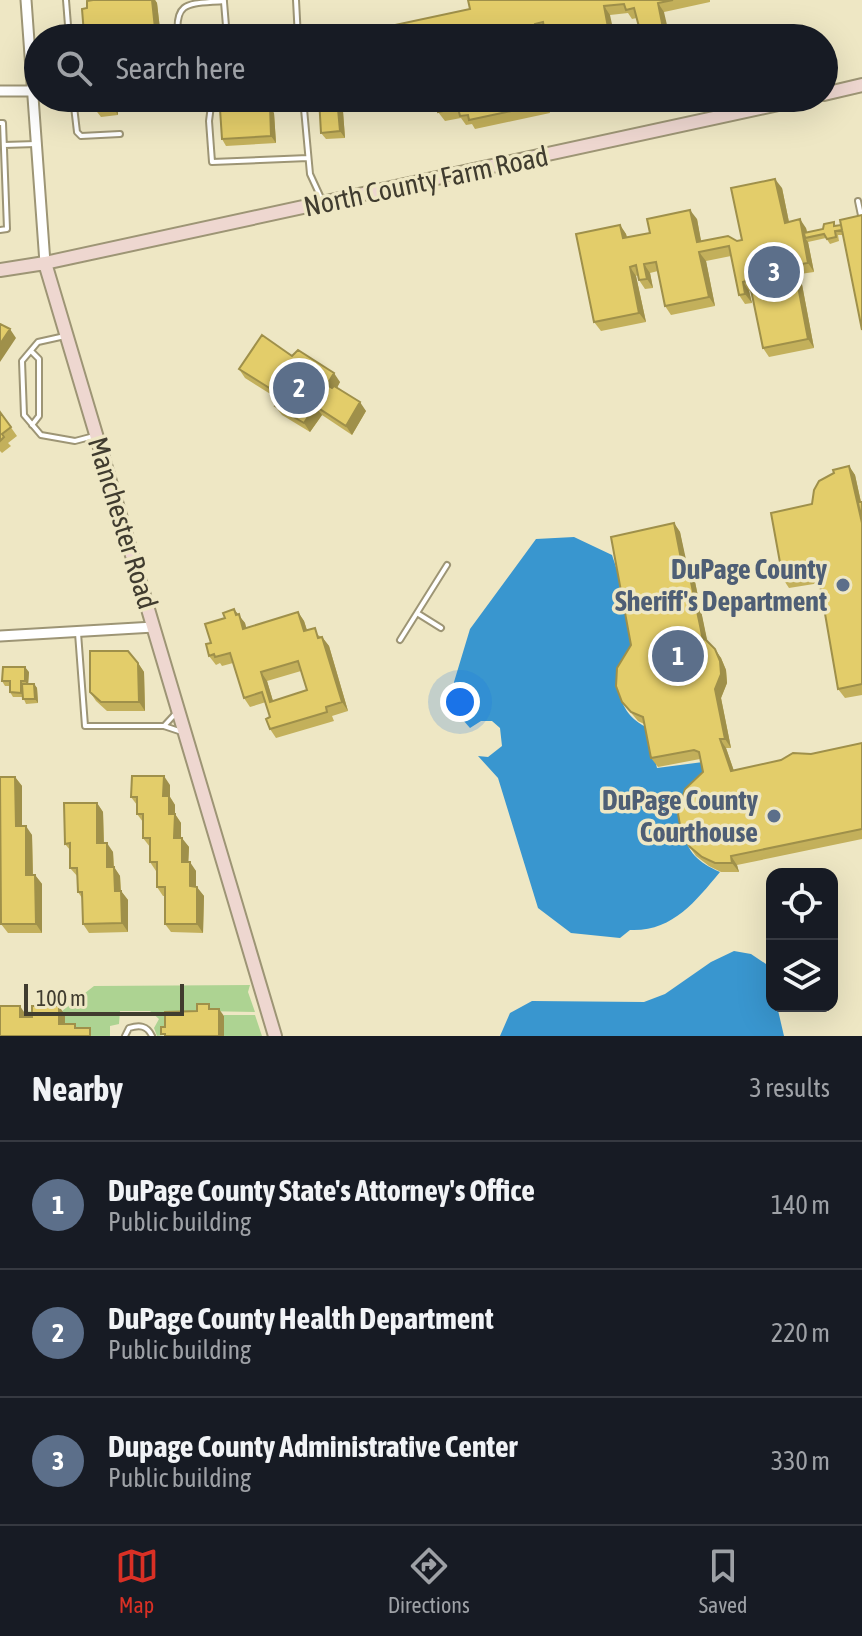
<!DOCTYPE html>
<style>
:root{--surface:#171b24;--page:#242831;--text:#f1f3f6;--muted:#9ea1a6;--line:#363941;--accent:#d93025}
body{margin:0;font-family:"Asap Condensed",sans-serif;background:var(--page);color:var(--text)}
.controls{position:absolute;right:24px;bottom:24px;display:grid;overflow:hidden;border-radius:16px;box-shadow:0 8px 32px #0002}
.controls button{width:72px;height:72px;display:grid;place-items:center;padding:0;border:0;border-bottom:2px solid var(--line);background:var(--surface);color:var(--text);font:40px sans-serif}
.scale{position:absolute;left:24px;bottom:20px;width:160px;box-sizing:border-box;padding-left:8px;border:4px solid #403c2f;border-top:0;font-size:22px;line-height:28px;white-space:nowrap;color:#403c2f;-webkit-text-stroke:6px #eee7c4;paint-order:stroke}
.you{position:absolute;left:460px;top:702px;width:28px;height:28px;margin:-20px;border:6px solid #fff;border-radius:50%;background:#1a73e8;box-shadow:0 0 0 12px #1a73e833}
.badge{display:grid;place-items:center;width:52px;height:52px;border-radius:50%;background:var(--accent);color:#fff;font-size:26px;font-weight:700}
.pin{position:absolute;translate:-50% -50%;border:4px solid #fff;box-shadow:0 2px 8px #0006}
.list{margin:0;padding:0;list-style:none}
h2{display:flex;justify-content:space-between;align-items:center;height:104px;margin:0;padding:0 32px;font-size:34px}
h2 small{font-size:26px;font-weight:400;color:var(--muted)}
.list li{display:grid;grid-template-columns:52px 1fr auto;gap:24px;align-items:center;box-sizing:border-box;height:128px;padding:0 32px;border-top:2px solid var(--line)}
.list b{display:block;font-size:30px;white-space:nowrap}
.list p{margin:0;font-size:26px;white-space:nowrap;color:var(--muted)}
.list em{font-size:26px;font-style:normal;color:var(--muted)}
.icon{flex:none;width:44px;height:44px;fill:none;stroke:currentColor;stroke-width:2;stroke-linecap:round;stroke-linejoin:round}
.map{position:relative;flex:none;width:862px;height:1036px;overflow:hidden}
.search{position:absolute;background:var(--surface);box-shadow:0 8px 32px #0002;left:24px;right:24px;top:24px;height:88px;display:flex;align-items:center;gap:20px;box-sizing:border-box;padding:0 28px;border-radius:44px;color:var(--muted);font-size:30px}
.sheet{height:488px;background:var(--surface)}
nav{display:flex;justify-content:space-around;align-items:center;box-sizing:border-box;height:112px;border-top:2px solid var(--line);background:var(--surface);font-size:22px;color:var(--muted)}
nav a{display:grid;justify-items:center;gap:4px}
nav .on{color:var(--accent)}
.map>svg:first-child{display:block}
.green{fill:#add392}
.water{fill:#3996cf}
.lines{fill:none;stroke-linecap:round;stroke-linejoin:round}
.lane-casing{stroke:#9d9575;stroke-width:8}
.street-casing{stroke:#9d9575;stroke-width:13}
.secondary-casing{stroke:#9d9575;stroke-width:16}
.lane{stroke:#fff;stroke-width:4}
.street{stroke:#fff;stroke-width:9}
.secondary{stroke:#eed7d0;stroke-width:12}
.wall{fill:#c3b05b;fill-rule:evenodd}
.shaded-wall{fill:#9f904a}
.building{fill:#e3cd6a;stroke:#9f904a;stroke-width:2;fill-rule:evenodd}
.service-dot{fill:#5c6f8a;stroke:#eee7c4;stroke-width:3}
.labels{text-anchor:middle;stroke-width:7;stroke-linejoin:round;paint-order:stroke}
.street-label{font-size:28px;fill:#403c2f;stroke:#eee7c4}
.service-label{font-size:28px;font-weight:bold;fill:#4e5e75;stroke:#eee7c4;text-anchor:end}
</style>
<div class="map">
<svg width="862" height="1036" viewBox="0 0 862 1036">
<rect width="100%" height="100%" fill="#eee7c4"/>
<path class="green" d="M 250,985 L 248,992 L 255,1012 L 202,1011 L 166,1024 L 164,1035 L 157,1036 L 154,1028 L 159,1019 L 150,1011 L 120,1011 L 119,1024 L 110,1026 L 110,1036 L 0,1036 L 0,1012 L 62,1011 L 94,986 Z
M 224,1015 L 255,1015 L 262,1036 L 224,1036 Z"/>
<path class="water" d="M 574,537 L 612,555 C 619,575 636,634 634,653 C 632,667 619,682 621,695 C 622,710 635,722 648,728 L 657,768 L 703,762 L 708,781 L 683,829 C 687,853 698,862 720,872 C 695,902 672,932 630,930 L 620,938 L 571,933 L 538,908 L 498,778 L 478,756 L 488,757 L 502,746 L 500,728 L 492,721 L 481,721 L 470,728 L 463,720 L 465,709 L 455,696 L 454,682 L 470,629 L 536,539 Z
M 734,951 L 751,954 L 766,964 L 772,987 L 772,1006 L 777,1006 L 784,1036 L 500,1036 L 510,1013 L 532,1001 L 644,1002 L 665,994 L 711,962 Z"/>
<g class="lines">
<defs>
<path id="lane" d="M 66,0 L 69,38
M 296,0 L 298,38
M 224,2 L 227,38
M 178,38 C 174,0 189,4 224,1
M 73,98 L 77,132 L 81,136 L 120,134
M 212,98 L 209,121 L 212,162 L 308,158
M 303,98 L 310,174 L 322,200
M 390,102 L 403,98
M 0,123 L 3,123 L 7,229 L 0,230
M 4,145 L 36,144
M 858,201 L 862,220
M 65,336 L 38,342 L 22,361 L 24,415 L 41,435 L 75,441 L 94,436
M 31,351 L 39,359 L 39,416 L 32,425
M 417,613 L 441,628
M 78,633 L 85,726 L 164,726 L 182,732
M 400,640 L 447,565
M 164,726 L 176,713
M 125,1036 L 129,1028 C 139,1025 147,1025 152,1036"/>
<path id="street" d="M 26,0 L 45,263
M 0,91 L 32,91
M 0,636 L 154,627"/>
<path id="secondary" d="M 824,94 L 862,85
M 45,263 L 275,1036
M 0,270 L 45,263 L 806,98"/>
</defs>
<use href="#lane" class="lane-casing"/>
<use href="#street" class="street-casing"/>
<use href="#secondary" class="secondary-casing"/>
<use href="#lane" class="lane"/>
<use href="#street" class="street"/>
<use href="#secondary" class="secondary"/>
</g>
<path class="wall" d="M 93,0 L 155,0 L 157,3 L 161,38 L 87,38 L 84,34 L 87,8 Z
M 468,0 L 710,0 L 710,2 L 632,19 L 628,13 L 610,15 L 541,33 L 542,38 L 398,38 L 470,9 Z
M 93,98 L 124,98 L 124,106 L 118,106 L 118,115 L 101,117 L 94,108 Z
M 319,98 L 342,98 L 345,138 L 326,139 L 321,133 Z
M 435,98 L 554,98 L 556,106 L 549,108 L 550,113 L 475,129 L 472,124 L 466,125 L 461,118 L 445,121 L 438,112 Z
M 274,113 L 276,143 L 226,146 L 222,139 Z
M 782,188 L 789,222 L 806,228 L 807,232 L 841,225 L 843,235 L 838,235 L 839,241 L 830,244 L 826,238 L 808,242 L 814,272 L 800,274 L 814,348 L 769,357 L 763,348 L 751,290 L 749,291 L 752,303 L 745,304 L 739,295 L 731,256 L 706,261 L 715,306 L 671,315 L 665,306 L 658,271 L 650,273 L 653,288 L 645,289 L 639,280 L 638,275 L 636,276 L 646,322 L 601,331 L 594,322 L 620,225 L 626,234 L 627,237 L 650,233 L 697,219 L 701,242 L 742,240 Z
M 292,356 L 340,382 L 337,387 L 366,411 L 352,435 L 322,415 L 310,432 L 282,415 L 275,406 L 280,400 L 245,378 L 239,369 Z
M 0,412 L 17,436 L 8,443 L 11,446 L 2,453 L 0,451 Z
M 849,466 L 855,475 L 861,502 L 862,502 L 862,695 L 845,698 L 838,689 L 820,583 L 789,588 L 783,579 L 812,504 Z
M 674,523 L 680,532 L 686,563 L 693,572 L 707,641 L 721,658 L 726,670 L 727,683 L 721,698 L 731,748 L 726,748 L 734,771 L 862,743 L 862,839 L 737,865 L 739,872 L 721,872 L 709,866 L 696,856 L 682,836 L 703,772 L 700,759 L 658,767 L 651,758 L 644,724 L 638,721 L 622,702 L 631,645 Z
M 298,612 L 304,621 L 307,630 L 322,637 L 329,646 L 348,711 L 332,716 L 334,721 L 276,738 L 270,729 L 270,717 L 266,702 L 250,707 L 244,698 L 233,663 L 222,666 L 220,663 L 216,665 L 209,656 L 211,643 L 225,618 L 237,614 L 245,623 L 246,628 ZM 301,671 L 307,690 L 273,701 L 267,681 Z
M 138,663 L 144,672 L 145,711 L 107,711 L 96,701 L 90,692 Z
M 29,672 L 28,684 L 34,684 L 37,688 L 38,703 L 26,704 L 23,697 L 13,697 L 10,692 L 10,686 L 5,686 L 2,681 Z
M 0,777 L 15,777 L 22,786 L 22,826 L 32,835 L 33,875 L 35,875 L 42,884 L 42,933 L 8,933 L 1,924 Z
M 170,785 L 170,797 L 175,805 L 175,814 L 181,823 L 181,838 L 189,847 L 188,862 L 196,871 L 196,887 L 204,896 L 203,933 L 171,932 L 165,924 L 165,896 L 163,896 L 157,887 L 157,871 L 156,871 L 150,862 L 150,847 L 143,838 L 143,822 L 137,814 L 137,805 L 131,797 Z
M 97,803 L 103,812 L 104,843 L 113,852 L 114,867 L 120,876 L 121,891 L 128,900 L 128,932 L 89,933 L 83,924 L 82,898 L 78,892 L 78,877 L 70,868 L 70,850 L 65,844 Z"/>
<path class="shaded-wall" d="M 152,0 L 155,0 L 157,3 L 161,38 L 156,38 Z
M 658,3 L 664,12 L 670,38 L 665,38 Z
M 604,6 L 610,15 L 615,38 L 610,38 Z
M 535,24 L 541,33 L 542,38 L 536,32 Z
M 112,98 L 118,98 L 113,99 L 118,106 L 118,115 L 112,106 Z
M 337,98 L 342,98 L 345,138 L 340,131 Z
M 270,106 L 274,113 L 276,143 L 271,136 Z
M 775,179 L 782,188 L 791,232 L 785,223 Z
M 690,210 L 697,219 L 703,251 L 697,242 Z
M 800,219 L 806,228 L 808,237 L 805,238 L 808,242 L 814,272 L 808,263 Z
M 620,225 L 626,234 L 629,247 L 623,238 Z
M 699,252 L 706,261 L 715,306 L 709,297 Z
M 644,264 L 650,273 L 653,288 L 647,279 Z
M 794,265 L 800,274 L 814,348 L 808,339 Z
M 630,267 L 636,276 L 646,322 L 639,313 Z
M 743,282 L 749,291 L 752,303 L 745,294 Z
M 10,329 L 16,338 L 0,362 L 0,344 Z
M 334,373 L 340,382 L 334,394 L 327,385 Z
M 360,402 L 366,411 L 352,435 L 346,426 Z
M 315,406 L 322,415 L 310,432 L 304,423 Z
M 849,466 L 855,475 L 862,507 L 862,523 Z
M 674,523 L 680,532 L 689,573 L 682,564 Z
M 687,563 L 693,572 L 709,649 L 703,640 Z
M 234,609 L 245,623 L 249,638 L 243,629 Z
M 298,612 L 304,621 L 310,640 L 304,631 Z
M 322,637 L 329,646 L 348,711 L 342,702 Z
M 715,649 L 721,658 L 726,670 L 727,683 L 721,698 L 731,748 L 725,739 L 715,689 Z
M 138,663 L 144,672 L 145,711 L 139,702 Z
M 25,667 L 29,672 L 28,686 L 25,681 Z
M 261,672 L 267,681 L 276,711 L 270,702 Z
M 34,684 L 37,688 L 38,703 L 35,699 Z
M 720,739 L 726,748 L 737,780 L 731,771 Z
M 164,776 L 170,785 L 170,797 L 175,805 L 175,814 L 181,823 L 181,847 L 174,838 L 163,796 Z
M 15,777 L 22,786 L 22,835 L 16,826 Z
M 97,803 L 103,812 L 104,852 L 97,843 Z
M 26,826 L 32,835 L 33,884 L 26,875 Z
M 182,838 L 189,847 L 188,871 L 182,862 Z
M 107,843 L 113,852 L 114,876 L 107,867 Z
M 731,856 L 737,865 L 739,872 L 732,863 Z
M 190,862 L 196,871 L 196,895 L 190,886 Z
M 114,867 L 120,876 L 121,900 L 115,891 Z
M 35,875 L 42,884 L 42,933 L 36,924 Z
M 197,887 L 204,896 L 203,933 L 197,924 Z
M 121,891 L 128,900 L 128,932 L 122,923 Z
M 20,1006 L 26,1015 L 26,1026 L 20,1017 Z
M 59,1006 L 65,1015 L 65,1033 L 59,1024 Z
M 219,1009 L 224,1016 L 224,1036 L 219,1036 Z"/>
<path class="building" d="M 93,0 L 152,0 L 156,38 L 94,38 L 93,34 L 84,34 L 82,9 L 87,8 L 87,1 Z
M 468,0 L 673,0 L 658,3 L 665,38 L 642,38 L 634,8 L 626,10 L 624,4 L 604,6 L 610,38 L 546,38 L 543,22 L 535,24 L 536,32 L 507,38 L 479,38 L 478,36 L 476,37 L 475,31 L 442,38 L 398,38 L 395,25 L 470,9 Z
M 93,98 L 112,98 L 112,106 L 94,108 Z
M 319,98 L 337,98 L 340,131 L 321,133 Z
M 435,98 L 546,98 L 543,99 L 544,104 L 469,120 L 468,115 L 460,116 L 458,108 L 438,112 Z
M 270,106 L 271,136 L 222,139 L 220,109 Z
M 775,179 L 785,223 L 800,219 L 808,263 L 794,265 L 808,339 L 763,348 L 749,280 L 743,282 L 745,294 L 739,295 L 729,246 L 699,252 L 709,297 L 665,306 L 656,262 L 644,264 L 647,279 L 639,280 L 636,265 L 630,267 L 639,313 L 594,322 L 576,234 L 620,225 L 623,238 L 650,233 L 647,219 L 690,210 L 697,242 L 728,236 L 737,241 L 742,240 L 731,188 Z
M 862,215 L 862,330 L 840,220 Z
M 834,222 L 834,226 L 841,225 L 842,230 L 835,231 L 836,237 L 827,239 L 824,234 L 805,238 L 804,233 L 823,229 L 824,224 Z
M 0,324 L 10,329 L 0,344 Z
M 262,335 L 292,356 L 298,350 L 334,373 L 327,385 L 332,388 L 334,386 L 360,402 L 346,426 L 315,406 L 304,423 L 275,406 L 282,396 L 239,369 Z
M 0,412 L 11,427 L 2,434 L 4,437 L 0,441 Z
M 849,466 L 862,523 L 862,684 L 838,689 L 818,573 L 783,579 L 771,513 L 812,504 L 814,490 L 819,481 L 834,473 L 833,470 Z
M 858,502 L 862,502 L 861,519 Z
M 674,523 L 682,564 L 687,563 L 703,640 L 705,639 L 715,649 L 720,661 L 721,674 L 715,689 L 725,739 L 720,739 L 731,771 L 781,760 L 793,753 L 811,754 L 862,743 L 862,829 L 731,856 L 732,863 L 715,863 L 702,857 L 690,847 L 682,836 L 678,814 L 685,789 L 703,772 L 699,752 L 694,750 L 651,758 L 643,717 L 631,712 L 622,702 L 616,686 L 617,668 L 631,645 L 611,537 Z
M 234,609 L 236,615 L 239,614 L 243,629 L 298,612 L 304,631 L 315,628 L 318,638 L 322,637 L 342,702 L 326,707 L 327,712 L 270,729 L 266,719 L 270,717 L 262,692 L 244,698 L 230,653 L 215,657 L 214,654 L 209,656 L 206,644 L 211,643 L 205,624 L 225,618 L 223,613 ZM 298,661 L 307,690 L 270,702 L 261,672 Z
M 90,651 L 128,651 L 138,663 L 139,702 L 101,702 L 90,692 Z
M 3,667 L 25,667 L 25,681 L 21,681 L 21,693 L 10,692 L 10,681 L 2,681 Z
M 22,684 L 34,684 L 35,699 L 23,699 Z
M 132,776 L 164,776 L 163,796 L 169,796 L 169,814 L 175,814 L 174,838 L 182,838 L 182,862 L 190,862 L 190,886 L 197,887 L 197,924 L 165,924 L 165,887 L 157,887 L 157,862 L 150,862 L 150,838 L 143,838 L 143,814 L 137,814 L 137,797 L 131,797 Z
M 0,777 L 15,777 L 16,826 L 26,826 L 26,875 L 35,875 L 36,924 L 1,924 Z
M 64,803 L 97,803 L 97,843 L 107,843 L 107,867 L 114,867 L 115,891 L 121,891 L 122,923 L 83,924 L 82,892 L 78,892 L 77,868 L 70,868 L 70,843 L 65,844 Z
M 197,1004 L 209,1004 L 209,1009 L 219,1009 L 219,1036 L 165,1036 L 165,1034 L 161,1034 L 161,1027 L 165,1027 L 165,1012 L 197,1011 Z
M 0,1006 L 20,1006 L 20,1017 L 32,1017 L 32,1006 L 59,1006 L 59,1024 L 75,1024 L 75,1028 L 90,1028 L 90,1036 L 0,1036 Z"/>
<g class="service-dot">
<circle cx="843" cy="585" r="8"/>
<circle cx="774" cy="816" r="8"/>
</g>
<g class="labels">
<g class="street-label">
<text transform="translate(426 181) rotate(-12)" y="10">North County Farm Road</text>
<text transform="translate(123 523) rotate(73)" y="10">Manchester Road</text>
</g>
<g class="service-label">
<text x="827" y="579">DuPage County<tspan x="827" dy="32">Sheriff's Department</tspan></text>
<text x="758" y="810">DuPage County<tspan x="758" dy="32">Courthouse</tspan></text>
</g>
</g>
</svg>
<div class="controls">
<button><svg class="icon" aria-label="locate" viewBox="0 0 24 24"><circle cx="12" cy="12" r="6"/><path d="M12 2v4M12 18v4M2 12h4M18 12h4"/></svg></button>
<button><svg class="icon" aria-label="layers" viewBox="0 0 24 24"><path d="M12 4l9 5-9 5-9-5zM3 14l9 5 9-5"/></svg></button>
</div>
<div class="scale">100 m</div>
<div class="you"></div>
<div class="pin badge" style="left:678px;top:656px;background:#5c6f8a">1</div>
<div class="pin badge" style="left:299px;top:388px;background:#5c6f8a">2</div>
<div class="pin badge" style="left:774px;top:272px;background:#5c6f8a">3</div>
<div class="search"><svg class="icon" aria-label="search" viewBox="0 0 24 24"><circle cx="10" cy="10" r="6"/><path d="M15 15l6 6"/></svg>Search here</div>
</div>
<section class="sheet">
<h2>Nearby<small>3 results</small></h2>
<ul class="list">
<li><span class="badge" style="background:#5c6f8a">1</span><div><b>DuPage County State's Attorney's Office</b><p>Public building</p></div><em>140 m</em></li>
<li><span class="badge" style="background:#5c6f8a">2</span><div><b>DuPage County Health Department</b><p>Public building</p></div><em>220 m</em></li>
<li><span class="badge" style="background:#5c6f8a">3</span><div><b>Dupage County Administrative Center</b><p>Public building</p></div><em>330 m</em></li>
</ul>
</section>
<nav>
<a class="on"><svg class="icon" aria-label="map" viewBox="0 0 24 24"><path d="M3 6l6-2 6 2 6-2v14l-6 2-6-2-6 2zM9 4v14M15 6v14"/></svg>Map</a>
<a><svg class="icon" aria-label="directions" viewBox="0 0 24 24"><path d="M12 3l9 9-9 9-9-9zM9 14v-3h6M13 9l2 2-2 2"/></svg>Directions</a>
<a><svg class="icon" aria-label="saved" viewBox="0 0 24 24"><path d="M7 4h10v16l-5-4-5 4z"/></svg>Saved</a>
</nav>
